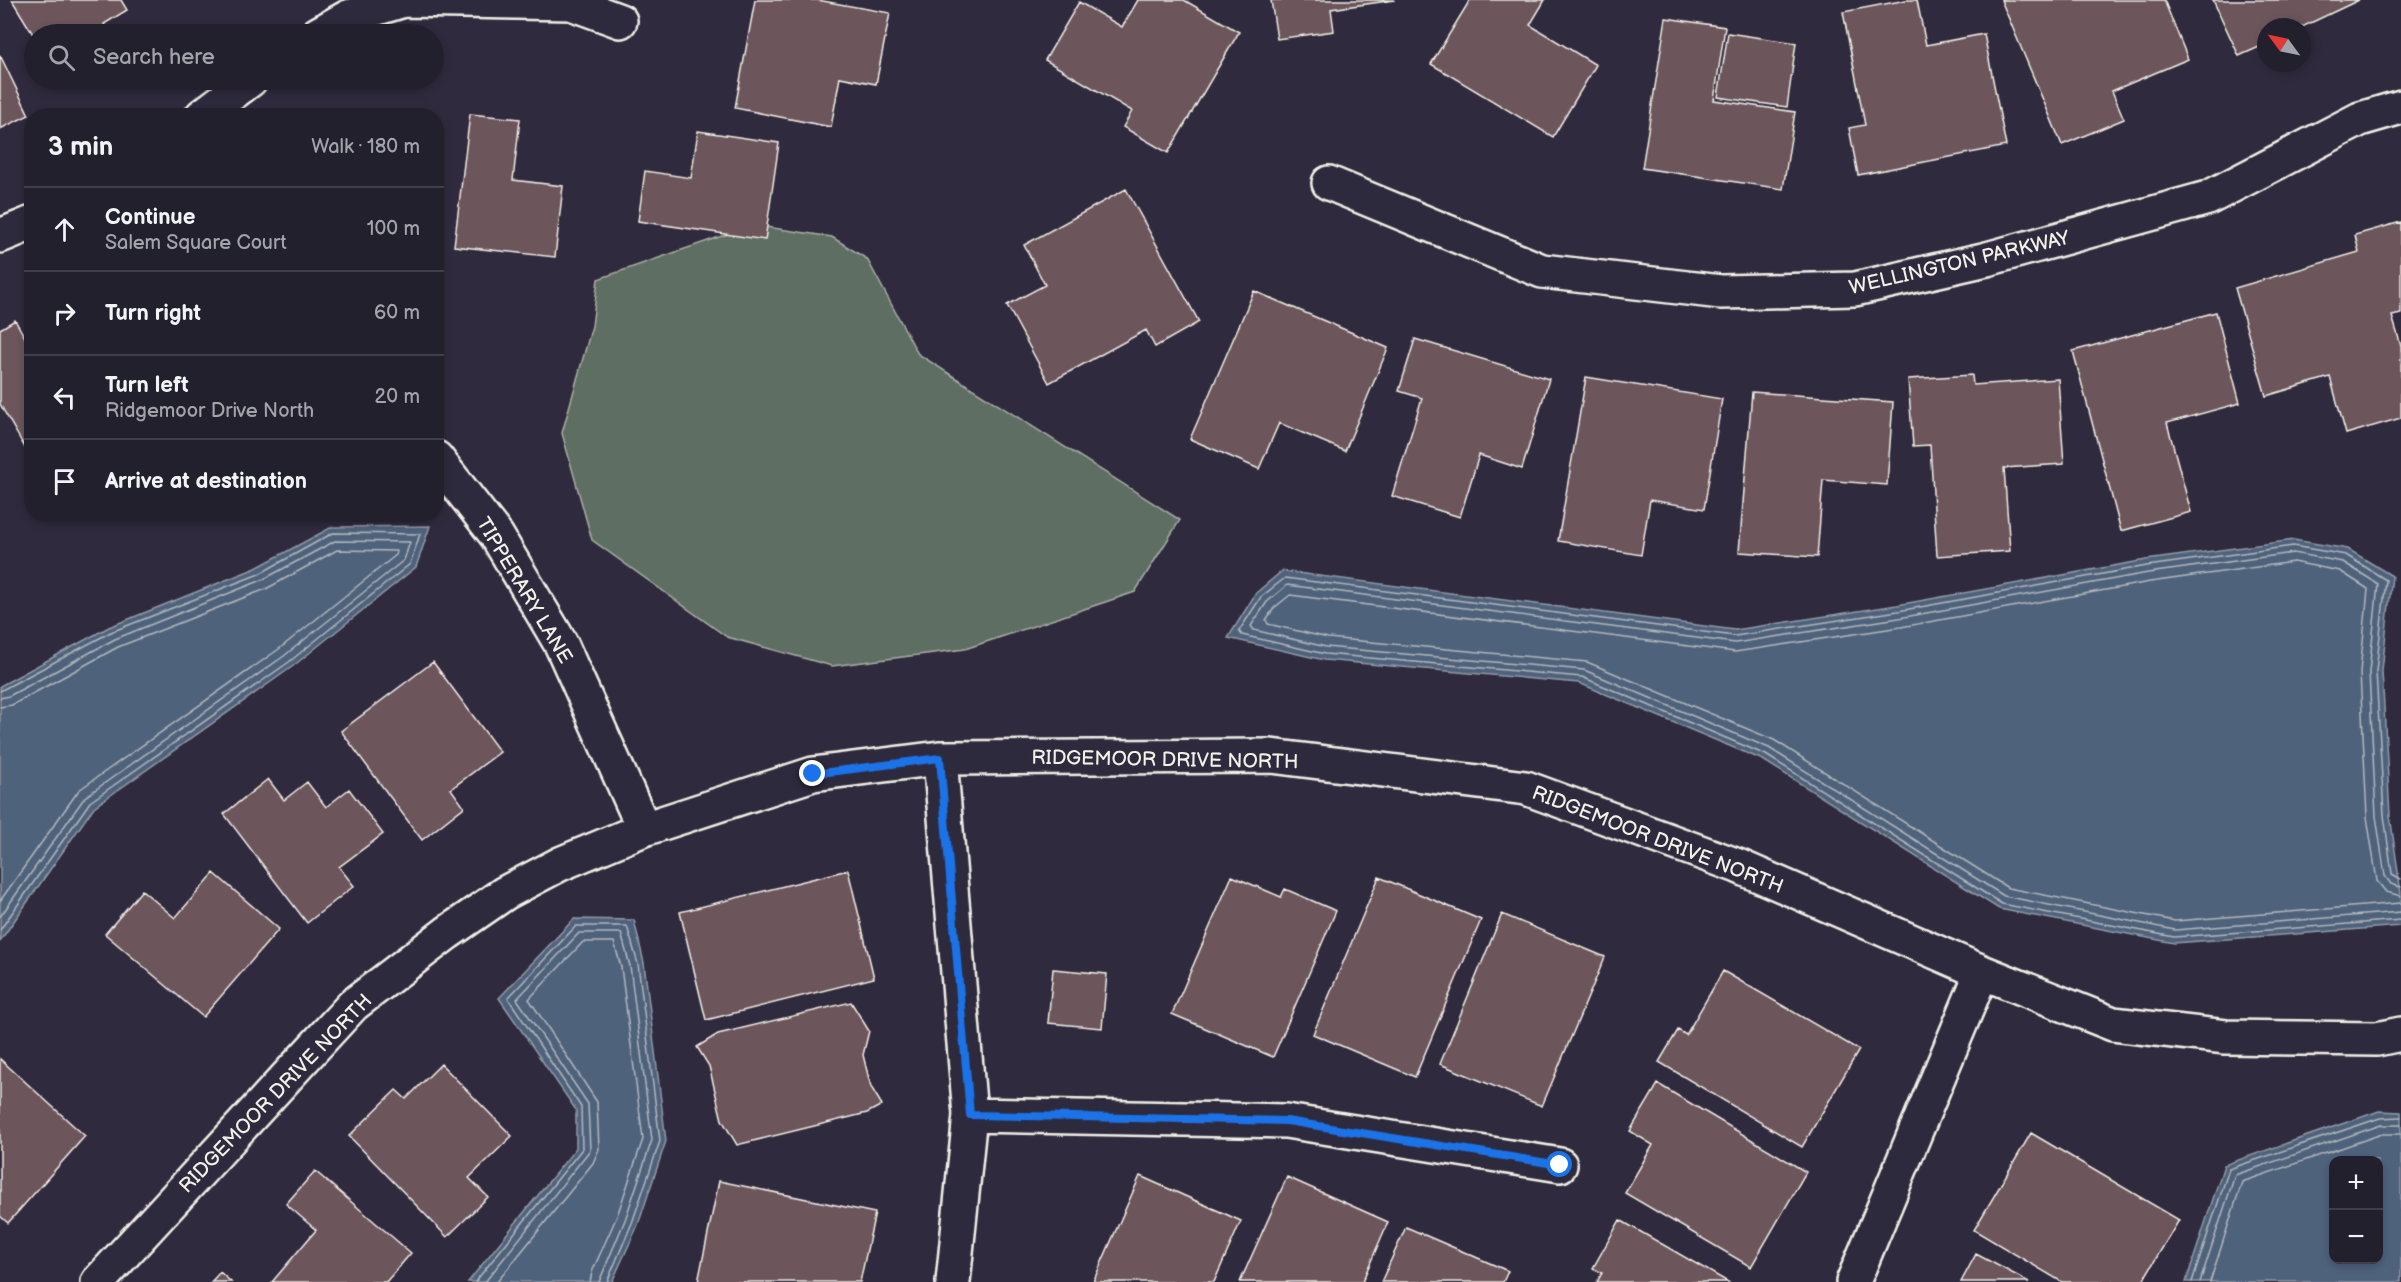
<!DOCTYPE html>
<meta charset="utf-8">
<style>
:root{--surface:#23202e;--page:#2f2d3a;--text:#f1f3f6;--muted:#a3a3aa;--line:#403e4a}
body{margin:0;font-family:"Balsamiq Sans",sans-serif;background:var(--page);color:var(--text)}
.controls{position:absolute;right:18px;bottom:18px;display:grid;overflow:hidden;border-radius:12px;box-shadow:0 3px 9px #0003}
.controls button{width:54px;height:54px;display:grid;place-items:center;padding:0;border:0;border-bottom:2px solid var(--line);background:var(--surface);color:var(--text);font:30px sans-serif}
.compass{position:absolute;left:2257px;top:18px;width:54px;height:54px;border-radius:50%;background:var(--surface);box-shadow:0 3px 9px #0003;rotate:303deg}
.stop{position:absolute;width:18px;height:18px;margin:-14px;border:4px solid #1a73e8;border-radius:50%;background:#fff}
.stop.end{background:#1a73e8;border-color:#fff;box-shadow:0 2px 6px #0008}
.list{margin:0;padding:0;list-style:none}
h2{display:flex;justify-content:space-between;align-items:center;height:78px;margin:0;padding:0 24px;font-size:26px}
h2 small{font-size:20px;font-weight:400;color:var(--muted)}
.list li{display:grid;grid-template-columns:39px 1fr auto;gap:18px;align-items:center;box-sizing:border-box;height:84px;padding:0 24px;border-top:2px solid var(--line)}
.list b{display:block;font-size:22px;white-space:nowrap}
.list p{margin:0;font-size:20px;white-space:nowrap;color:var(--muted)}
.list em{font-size:20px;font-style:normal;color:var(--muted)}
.icon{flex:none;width:33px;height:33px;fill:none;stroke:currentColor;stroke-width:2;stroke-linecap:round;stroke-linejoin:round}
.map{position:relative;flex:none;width:2401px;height:1282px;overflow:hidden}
.search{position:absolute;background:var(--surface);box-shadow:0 3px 9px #0003;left:24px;top:24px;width:420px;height:66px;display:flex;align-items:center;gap:15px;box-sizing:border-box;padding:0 21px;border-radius:33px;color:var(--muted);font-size:22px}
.panel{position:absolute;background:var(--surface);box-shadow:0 3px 9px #0003;left:24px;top:108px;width:420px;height:414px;border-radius:24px}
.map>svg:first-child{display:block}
.green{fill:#5f6e64;stroke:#aab0a6;stroke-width:1.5}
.water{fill:#50627b;stroke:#929ba7;stroke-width:1.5;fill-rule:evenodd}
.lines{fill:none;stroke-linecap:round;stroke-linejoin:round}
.shore{stroke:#b2b8bc;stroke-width:1.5}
.building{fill:#6c565b;stroke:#f4f1e8;stroke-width:1.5}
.minor-casing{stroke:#f4f1e8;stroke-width:38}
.minor{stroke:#2f2a3d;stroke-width:33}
.route{stroke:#1a73e8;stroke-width:8}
.labels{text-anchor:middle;stroke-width:6;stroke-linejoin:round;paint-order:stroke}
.street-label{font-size:20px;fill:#f4f1e8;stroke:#2f2a3d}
</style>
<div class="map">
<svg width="2401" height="1282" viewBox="0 0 2401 1282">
<rect width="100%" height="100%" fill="#2f2a3d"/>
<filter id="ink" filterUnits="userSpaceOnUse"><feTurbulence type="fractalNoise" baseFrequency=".0167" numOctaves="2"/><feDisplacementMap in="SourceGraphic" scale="12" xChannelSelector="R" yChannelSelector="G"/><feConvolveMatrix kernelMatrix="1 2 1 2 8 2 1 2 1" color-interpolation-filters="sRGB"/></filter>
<g filter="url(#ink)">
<path class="green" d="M 754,225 L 832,237 L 867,259 L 918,354 L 1180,520 L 1135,592 L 965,649 L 832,666 L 727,637 L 592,540 L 562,433 L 592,326 L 598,279 Z"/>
<path class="water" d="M 430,526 L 416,567 L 292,667 L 94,807 L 0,941 L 0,686 L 109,627 L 256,568 L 332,527 Z
M 2294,540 L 2348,549 L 2392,576 L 2382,671 L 2390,815 L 2401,893 L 2401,926 L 2174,943 L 1999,909 L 1763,760 L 1579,683 L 1324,660 L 1228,638 L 1256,593 L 1282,571 L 1735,630 L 1897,605 L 2146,560 Z
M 574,919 L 634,920 L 644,963 L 666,1141 L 638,1225 L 612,1282 L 468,1282 L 576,1148 L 576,1110 L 499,998 Z
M 2379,1111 L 2401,1112 L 2401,1282 L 2186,1282 L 2224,1165 ZM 2334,1160 L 2378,1160 L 2378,1260 L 2334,1260 Z"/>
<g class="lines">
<path class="shore" d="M 0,691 L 111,632 L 259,574 L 333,533 L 420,534 L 410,564 L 289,662 L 90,802 L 0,930
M 0,698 L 9,696 L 115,639 L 262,580 L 335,541 L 410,542 L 404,560 L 284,656 L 85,797 L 0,917
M 0,707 L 12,705 L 118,647 L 266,589 L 337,550 L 397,551 L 396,555 L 279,649 L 79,790 L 0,901
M 2401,879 L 2392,874 L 2384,815 L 2376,671 L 2386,580 L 2346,555 L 2293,546 L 2147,566 L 1898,611 L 1735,636 L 1285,578 L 1261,597 L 1239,631 L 1242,635 L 1325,654 L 1582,677 L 1766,755 L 2002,904 L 2174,937 L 2401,920
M 2401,887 L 2391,884 L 2385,876 L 2376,816 L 2369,672 L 2378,584 L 2343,562 L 2293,553 L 2148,573 L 1899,618 L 1735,643 L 1287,585 L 1267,602 L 1251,626 L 1254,630 L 1326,647 L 1584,670 L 1769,748 L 2004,896 L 2175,930 L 2401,912
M 2401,896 L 2386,892 L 2377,881 L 2367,817 L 2360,672 L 2368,589 L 2340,571 L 2293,562 L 2150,582 L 1901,627 L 1735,652 L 1290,595 L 1274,608 L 1266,620 L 1268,624 L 1328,638 L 1587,662 L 1774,740 L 2008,888 L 2175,921 L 2401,903
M 475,1282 L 582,1149 L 581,1107 L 508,998 L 576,926 L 627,926 L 638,964 L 660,1141 L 632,1223 L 607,1282
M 485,1282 L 590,1150 L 588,1104 L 517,999 L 579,933 L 621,933 L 630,966 L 652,1140 L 625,1220 L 599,1282
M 497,1282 L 593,1163 L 599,1149 L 597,1102 L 529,999 L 583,942 L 614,942 L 621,967 L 643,1139 L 617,1216 L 592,1272 L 590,1282
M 2192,1282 L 2229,1169 L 2380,1118 L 2401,1117
M 2200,1282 L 2235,1175 L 2381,1125 L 2401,1125
M 2210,1282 L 2242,1182 L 2382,1134 L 2401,1134"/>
</g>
<path class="building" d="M 12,0 L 121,0 L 127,10 L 104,24 L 111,34 L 34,36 Z
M 755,0 L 817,0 L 890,13 L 876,84 L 840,77 L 831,127 L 735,108 Z
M 1138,0 L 1184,0 L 1239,32 L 1168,153 L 1123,127 L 1132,111 L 1045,60 L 1079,2 L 1122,27 Z
M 1271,0 L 1395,0 L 1331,9 L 1334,31 L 1277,39 Z
M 1470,0 L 1545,0 L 1530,25 L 1596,65 L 1553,137 L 1431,64 Z
M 1906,0 L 1917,0 L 1926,45 L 1984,34 L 2006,146 L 1858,175 L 1849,128 L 1865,125 L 1843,12 Z
M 2001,0 L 2164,0 L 2188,59 L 2112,91 L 2124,119 L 2062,145 Z
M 2213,0 L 2359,0 L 2302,27 L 2266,27 L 2266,44 L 2239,56 Z
M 1666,18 L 1725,27 L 1714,100 L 1795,112 L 1783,189 L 1642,168 Z
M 1728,33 L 1796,43 L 1787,107 L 1718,97 Z
M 0,55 L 29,115 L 0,129 Z
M 470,114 L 520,119 L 513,180 L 563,186 L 555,257 L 454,246 Z
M 698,131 L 779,143 L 765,240 L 638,221 L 645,171 L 691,178 Z
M 1126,189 L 1199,322 L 1155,347 L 1146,330 L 1049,383 L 1007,305 L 1045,285 L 1024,245 Z
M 436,197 L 441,198 L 436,230 Z
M 2401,222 L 2401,314 L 2392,316 L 2401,346 L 2401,418 L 2346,434 L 2330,377 L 2266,396 L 2235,288 L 2359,252 L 2355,235 Z
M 1254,291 L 1388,348 L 1345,451 L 1279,423 L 1259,469 L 1190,439 Z
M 2216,312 L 2240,403 L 2167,423 L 2191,512 L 2121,531 L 2073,351 Z
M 15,320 L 32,350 L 32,460 L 0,404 L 0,329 Z
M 1415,339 L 1549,379 L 1522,469 L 1479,455 L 1460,517 L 1392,496 L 1422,398 L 1399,391 Z
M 1972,375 L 1973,385 L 2058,379 L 2064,464 L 2004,468 L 2010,551 L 1937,556 L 1930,445 L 1913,446 L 1908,379 Z
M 1586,377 L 1722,399 L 1704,509 L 1650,500 L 1641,555 L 1558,541 Z
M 1752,392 L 1893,402 L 1887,485 L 1823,480 L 1817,557 L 1739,552 Z
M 433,662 L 500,752 L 451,789 L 464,807 L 422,840 L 341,731 Z
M 268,779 L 284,800 L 307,782 L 326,807 L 349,789 L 383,834 L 339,867 L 354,886 L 307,923 L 224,814 Z
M 848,870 L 874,978 L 706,1020 L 680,912 Z
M 214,873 L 279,929 L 203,1017 L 105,934 L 142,890 L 175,918 Z
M 1232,876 L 1281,897 L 1285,889 L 1336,911 L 1273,1057 L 1172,1014 Z
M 1379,877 L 1481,920 L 1415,1077 L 1313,1034 Z
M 1502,914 L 1605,957 L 1542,1106 L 1440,1064 Z
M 1053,969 L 1107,974 L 1102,1028 L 1048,1023 Z
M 1723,971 L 1859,1050 L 1802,1147 L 1659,1062 L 1678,1030 L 1686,1035 Z
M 851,1002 L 869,1031 L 863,1055 L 871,1087 L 882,1105 L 867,1113 L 737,1145 L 722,1120 L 709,1066 L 697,1047 L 718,1034 Z
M 0,1059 L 85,1136 L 8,1223 L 0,1216 Z
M 441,1064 L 512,1136 L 469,1178 L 488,1197 L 447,1237 L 349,1136 L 396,1090 L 406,1099 Z
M 1658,1084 L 1806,1172 L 1751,1267 L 1625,1193 L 1653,1145 L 1630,1131 Z
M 2031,1133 L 2179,1220 L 2142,1282 L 2062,1282 L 1974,1230 Z
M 315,1171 L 411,1253 L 386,1282 L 272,1282 L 316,1230 L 286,1204 Z
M 1140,1176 L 1241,1221 L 1214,1282 L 1093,1282 Z
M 1287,1177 L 1388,1222 L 1362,1282 L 1240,1282 Z
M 719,1181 L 875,1213 L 860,1282 L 698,1282 Z
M 1620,1220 L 1728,1282 L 1597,1282 L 1602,1273 L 1593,1268 Z
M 1406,1227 L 1508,1271 L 1503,1282 L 1381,1282 Z
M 1976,1254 L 2029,1282 L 1961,1282 Z
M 220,1272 L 231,1282 L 211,1282 Z"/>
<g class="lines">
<defs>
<path id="minor" d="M 318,34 L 348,17 L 404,0 L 571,3 L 620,21
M 202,116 L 250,80
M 1329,183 L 1542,271 L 1721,292 L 1855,289 L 1987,259 L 2208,198 L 2360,119 L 2401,107
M 0,236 L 32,223
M 436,458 L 497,536 L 561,644 L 644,829
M 940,758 L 970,1115 L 953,1282
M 970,1115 L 1286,1121 L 1560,1165
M 98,1282 L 353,1005 L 447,933 L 505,893 L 560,864 L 644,829 L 813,774 L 940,758 L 1271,756 L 1526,788 L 1738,866 L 1982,972 L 2113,1024 L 2226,1037 L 2377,1039 L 2401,1034
M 1853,1282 L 1982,972"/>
</defs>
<use href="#minor" class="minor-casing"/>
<use href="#minor" class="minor"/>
</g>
</g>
<g class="lines" filter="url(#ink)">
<path class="route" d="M 813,774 L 940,758 L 970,1115 L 1287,1121 L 1560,1165"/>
</g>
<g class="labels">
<g class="street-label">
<text transform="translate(1959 262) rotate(-13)" y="7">WELLINGTON PARKWAY</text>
<text transform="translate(525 590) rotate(59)" y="7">TIPPERARY LANE</text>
<text transform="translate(1165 759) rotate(1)" y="7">RIDGEMOOR DRIVE NORTH</text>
<text transform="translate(1658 839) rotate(21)" y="7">RIDGEMOOR DRIVE NORTH</text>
<text transform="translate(275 1093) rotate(-46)" y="7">RIDGEMOOR DRIVE NORTH</text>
</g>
</g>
</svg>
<div class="controls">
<button>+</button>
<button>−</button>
</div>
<svg class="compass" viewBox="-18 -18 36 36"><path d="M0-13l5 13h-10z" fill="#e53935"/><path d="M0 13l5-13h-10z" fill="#a3a3aa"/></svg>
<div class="stop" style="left:1560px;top:1165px"></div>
<div class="stop end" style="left:813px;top:774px"></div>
<div class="search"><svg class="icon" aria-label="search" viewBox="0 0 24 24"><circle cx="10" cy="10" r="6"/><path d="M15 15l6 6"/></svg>Search here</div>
<section class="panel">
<h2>3 min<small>Walk · 180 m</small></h2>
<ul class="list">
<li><svg class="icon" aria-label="ahead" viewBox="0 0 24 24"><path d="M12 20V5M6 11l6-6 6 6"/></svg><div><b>Continue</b><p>Salem Square Court</p></div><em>100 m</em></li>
<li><svg class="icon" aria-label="right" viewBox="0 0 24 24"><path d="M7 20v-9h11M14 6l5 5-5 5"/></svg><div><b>Turn right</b></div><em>60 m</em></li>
<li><svg class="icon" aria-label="left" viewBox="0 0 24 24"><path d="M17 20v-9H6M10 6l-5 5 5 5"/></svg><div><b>Turn left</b><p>Ridgemoor Drive North</p></div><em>20 m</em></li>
<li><svg class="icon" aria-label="arrive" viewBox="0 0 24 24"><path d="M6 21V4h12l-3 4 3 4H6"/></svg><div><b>Arrive at destination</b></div></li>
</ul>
</section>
</div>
